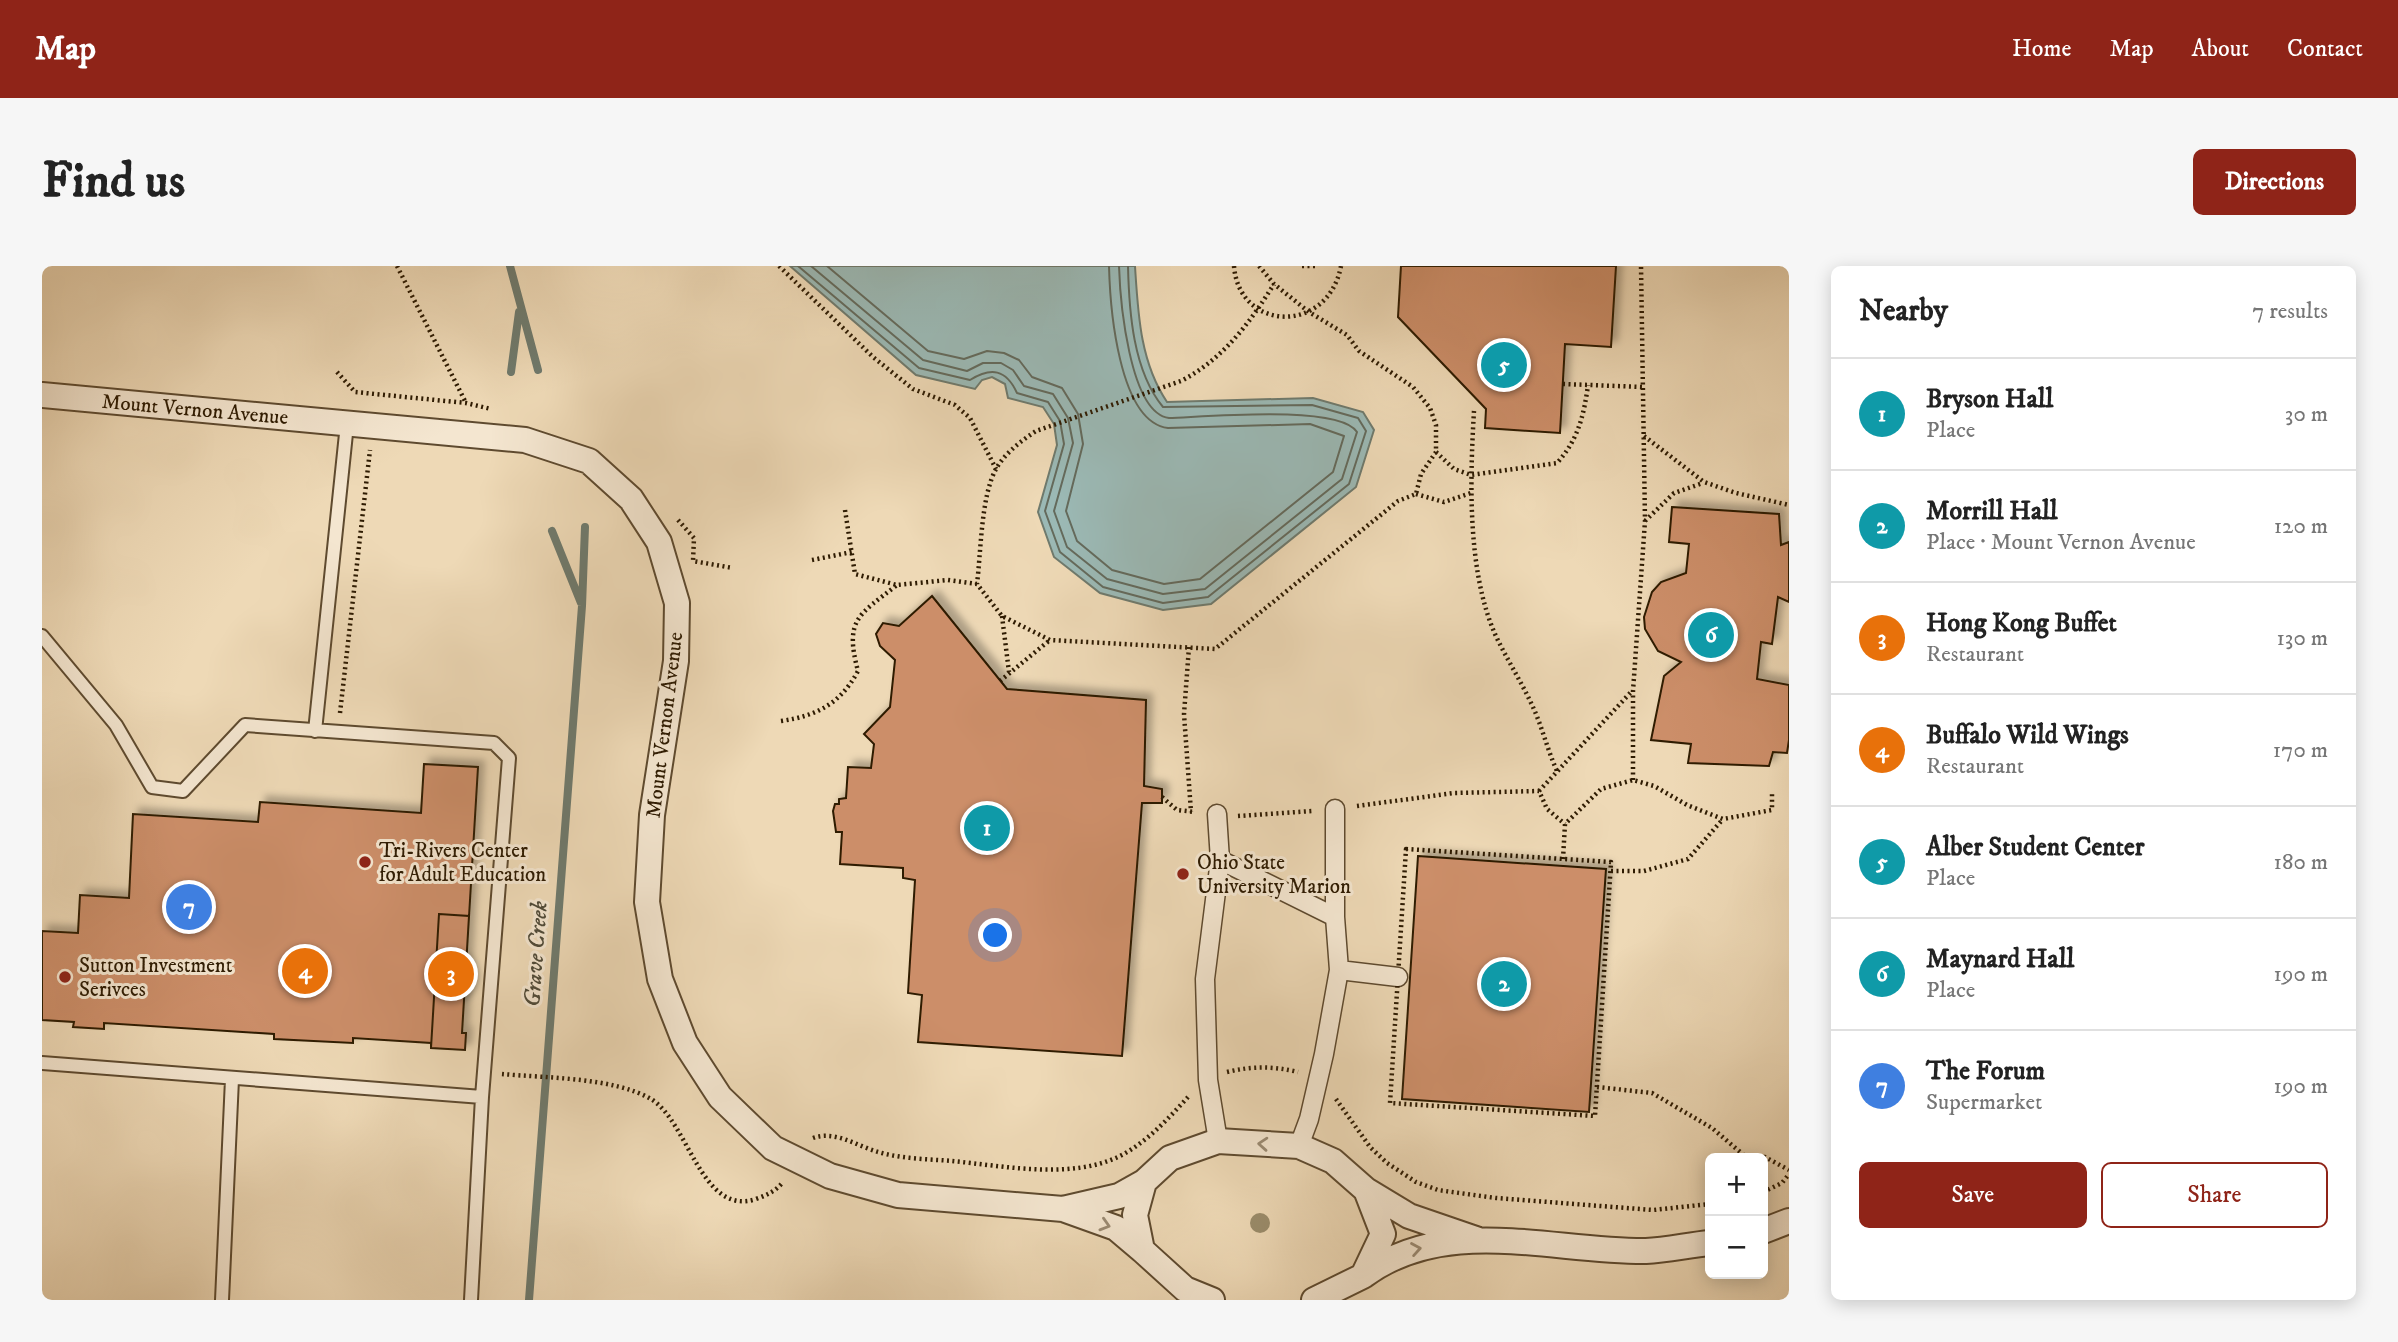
<!DOCTYPE html>
<meta charset="utf-8">
<style>
:root{--surface:#fff;--page:#f6f6f6;--text:#222;--muted:#767676;--line:#e0e0e0;--accent:#8f2418}
body{margin:0;font-family:"IM FELL DW Pica",serif;background:var(--page);color:var(--text)}
.controls{position:absolute;right:21px;bottom:21px;display:grid;overflow:hidden;border-radius:10px;box-shadow:0 4px 18px #0003}
.controls button{width:63px;height:63px;display:grid;place-items:center;padding:0;border:0;border-bottom:2px solid var(--line);background:var(--surface);color:var(--text);font:35px sans-serif}
.you{position:absolute;left:954px;top:670px;width:24px;height:24px;margin:-18px;border:5px solid #fff;border-radius:50%;background:#1a73e8;box-shadow:0 0 0 10px #1a73e833}
.badge{display:grid;place-items:center;width:46px;height:46px;border-radius:50%;background:var(--accent);color:#fff;font-size:23px;font-weight:700}
.pin{position:absolute;translate:-50% -50%;border:4px solid #fff;box-shadow:0 2px 7px #0006}
.list{margin:0;padding:0;list-style:none}
h2{display:flex;justify-content:space-between;align-items:center;height:91px;margin:0;padding:0 28px;font-size:30px}
h2 small{font-size:23px;font-weight:400;color:var(--muted)}
.list li{display:grid;grid-template-columns:46px 1fr auto;gap:21px;align-items:center;box-sizing:border-box;height:112px;padding:0 28px;border-top:2px solid var(--line)}
.list b{display:block;font-size:26px;white-space:nowrap}
.list p{margin:0;font-size:23px;white-space:nowrap;color:var(--muted)}
.list em{font-size:23px;font-style:normal;color:var(--muted)}
.actions{display:flex;gap:14px;padding:21px 28px}
.actions a{flex:1;padding:16px 0;border:2px solid var(--accent);border-radius:10px;text-align:center;font-size:24px;color:var(--accent)}
.actions .main{background:var(--accent);color:#fff}
.map{position:relative;flex:none;width:1747px;height:1034px;overflow:hidden;border-radius:10px}
header{display:flex;align-items:center;gap:42px;box-sizing:border-box;height:98px;padding:0 35px;background:var(--accent);color:#fff}
header strong{font-size:33px}
nav{display:flex;gap:38px;margin-inline-start:auto;font-size:24px}
.intro{display:flex;align-items:center;justify-content:space-between;box-sizing:border-box;height:168px;padding:0 42px}
h1{margin:0;font-size:49px}
.button{padding:18px 32px;border-radius:10px;background:var(--accent);color:#fff;font-size:24px;font-weight:700}
main{display:flex;gap:42px;padding:0 42px}
aside{flex:1;background:var(--surface);border-radius:10px;box-shadow:0 4px 18px #0003}
.map>svg:first-child{display:block}
.water{fill:#9bb9b5;stroke:#6f7a6d;stroke-width:2}
.lines{fill:none;stroke-linecap:round;stroke-linejoin:round}
.shore{stroke:#646a5c;stroke-width:2}
.stream{stroke:#6f7a6d;stroke-width:8}
.building{fill:#cc8e69;stroke:#2e1b02;stroke-width:2;filter:url(#shadow)}
.service-casing{stroke:#5e4a2f;stroke-width:16}
.pedestrian-casing{stroke:#5e4a2f;stroke-width:21}
.minor-casing{stroke:#5e4a2f;stroke-width:28}
.path{stroke:#2e1b02;stroke-width:4.5;stroke-dasharray:2 3.5;stroke-linecap:butt}
.service{stroke:#f4e6d0;stroke-width:12}
.pedestrian{stroke:#f4e6d0;stroke-width:18}
.minor{stroke:#f4e6d0;stroke-width:24}
.tree{fill:#9a8c6b}
.oneway{stroke:#9b8b73}
.poi-dot{fill:#8f2418;stroke:#f4e6d0;stroke-width:2.5}
.labels{text-anchor:middle;stroke-width:6;stroke-linejoin:round;paint-order:stroke}
.street-label{font-size:21px;fill:#2e1b02;stroke:#f4e6d0}
.poi-label{font-size:21px;fill:#2e1b02;stroke:#f4e6d0;text-anchor:start}
.water-label{font-size:23px;font-style:italic;fill:#4f4a38;stroke:#f4e6d0}
</style>
<header>
<strong>Map</strong>
<nav><a>Home</a><a>Map</a><a>About</a><a>Contact</a></nav>
</header>
<div class="intro"><h1>Find us</h1><a class="button">Directions</a></div>
<main>
<div class="map">
<svg width="1747" height="1034" viewBox="0 0 1747 1034">
<defs>
<filter id="shadow"><feDropShadow dx="6" dy="-6" stdDeviation="3.5" flood-color="#0004"/></filter>
</defs>
<rect width="100%" height="100%" fill="#eed9b6"/>
<filter id="stains"><feTurbulence type="fractalNoise" baseFrequency=".00286" numOctaves="4"/><feColorMatrix values="0 0 0 0 .2 0 0 0 0 .09 0 0 0 0 .02 0 0 0 .5 -.17"/></filter>
<radialGradient id="worn" r=".72"><stop offset=".6" stop-color="#630" stop-opacity="0"/><stop offset="1" stop-color="#630" stop-opacity=".3"/></radialGradient>
<path class="water" d="M 748,0 L 1093,0 C 1096,47 1098,96 1125,136 L 1271,132 L 1321,146 L 1332,164 L 1314,221 L 1169,338 L 1121,344 L 1058,327 L 1012,291 L 996,246 L 1015,179 L 1012,158 L 1001,141 L 966,132 L 963,118 L 950,111 L 940,114 L 933,123 L 874,109 Z"/>
<g class="lines">
<path class="shore" d="M 756,0 L 877,102 L 928,114 C 949,101 964,103 975,127 L 1006,136 L 1018,155 L 1022,178 L 1003,245 L 1018,286 L 1061,321 L 1121,337 L 1166,331 L 1307,218 L 1324,165 L 1316,152 L 1270,139 L 1121,141 C 1091,105 1087,45 1086,0
M 769,0 L 881,94 L 925,105 L 941,97 L 959,97 L 971,104 L 982,120 L 1011,128 L 1026,152 L 1031,177 L 1012,245 L 1025,281 L 1065,313 L 1121,328 L 1163,323 L 1300,213 L 1315,166 C 1297,138 1161,151 1127,152 C 1087,147 1078,32 1077,0
M 785,0 L 886,85 L 922,93 L 945,85 L 962,87 L 977,94 L 990,111 L 1020,122 L 1036,148 L 1041,178 L 1024,245 L 1035,275 L 1070,304 L 1122,318 L 1158,313 L 1291,206 L 1302,170 L 1268,158 L 1126,162 C 1076,156 1068,39 1067,0"/>
<path class="stream" d="M 468,0 L 496,104
M 469,106 L 477,46
M 510,265 L 539,337
M 487,1034 L 540,340 L 543,261"/>
</g>
<path class="building" d="M 1359,0 L 1574,0 L 1569,81 L 1523,78 L 1518,167 L 1443,162 L 1444,143 L 1356,51 Z
M 1630,241 L 1737,248 L 1739,279 L 1747,276 L 1747,336 L 1736,331 L 1730,378 L 1719,376 L 1715,413 L 1747,419 L 1747,474 L 1745,487 L 1731,486 L 1727,500 L 1646,497 L 1649,478 L 1609,474 L 1622,410 L 1639,396 L 1616,385 L 1603,363 L 1602,351 L 1610,326 L 1619,316 L 1644,307 L 1647,278 L 1627,276 Z
M 890,330 L 965,423 L 1104,434 L 1102,520 L 1120,523 L 1120,537 L 1100,537 L 1080,790 L 876,776 L 880,729 L 866,727 L 873,614 L 861,612 L 861,602 L 798,598 L 800,566 L 794,566 L 791,545 L 793,538 L 797,538 L 797,533 L 804,532 L 806,501 L 829,502 L 832,478 L 822,468 L 848,441 L 853,394 L 838,380 L 834,368 L 841,357 L 857,360 Z
M 382,498 L 436,501 L 420,767 L 424,767 L 423,784 L 389,782 L 389,777 L 311,772 L 311,777 L 232,773 L 232,768 L 62,757 L 62,763 L 31,761 L 32,756 L 0,754 L 0,665 L 36,667 L 38,629 L 87,632 L 91,548 L 216,556 L 218,536 L 379,547 Z
M 1376,590 L 1564,603 L 1547,846 L 1360,833 Z
M 397,648 L 427,650 L 420,767 L 424,767 L 423,784 L 389,782 Z"/>
<g class="lines">
<defs>
<path id="service" d="M 0,370 L 74,459 L 110,521 L 141,525 L 203,459 L 452,477 L 467,492 L 440,831 L 429,1034
M 273,465 L 305,158
M 0,797 L 440,831
M 180,1034 L 190,813"/>
<path id="pedestrian" d="M 1175,548 L 1178,594 L 1163,713 L 1166,814 L 1176,875
M 1178,594 L 1293,651
M 1297,704 L 1356,711
M 1257,880 L 1267,853 L 1282,788 L 1297,704 L 1293,651 L 1293,543"/>
<path id="minor" d="M 0,129 L 483,174 L 547,195 L 589,233 L 617,276 L 635,337 L 634,395 L 610,549 L 605,636 L 618,713 L 643,777 L 678,831 L 731,882 L 788,910 L 856,929 L 1021,943 L 1077,930 L 1102,916
M 1021,943 L 1074,962 L 1100,984
M 1721,965 L 1747,955
M 1321,1010 C 1404,948 1509,986 1604,985 C 1625,984 1647,979 1668,977
M 1170,1034 L 1143,1023 L 1100,984 L 1093,949 L 1102,916 L 1128,892 L 1176,875 L 1257,880 L 1291,895 L 1324,924 L 1367,950 L 1434,973
M 1272,1034 L 1321,1010 L 1341,968 L 1324,924"/>
</defs>
<use href="#service" class="service-casing"/>
<use href="#pedestrian" class="pedestrian-casing"/>
<use href="#minor" class="minor-casing"/>
<path class="path" d="M 355,0 L 424,137
M 737,0 L 831,91 L 871,123 L 913,139 L 928,152 L 954,203
M 1192,0 C 1197,66 1286,69 1299,0
M 1217,0 L 1232,18 L 1267,46 L 1305,69 L 1317,85 L 1371,121 L 1388,142 L 1394,159 L 1394,186 L 1379,208 L 1374,228 L 1356,235 L 1173,383 L 1008,374 L 960,350 L 935,318 C 939,286 939,230 954,203 C 963,187 979,175 994,165 L 1139,115 C 1181,93 1207,58 1232,18
M 1260,0 L 1274,0
M 295,106 L 313,126 L 424,137 L 449,143
M 1521,118 L 1601,121
M 1432,145 C 1428,213 1425,304 1453,368 C 1464,392 1479,415 1490,439 C 1500,460 1505,483 1515,505
M 1602,170 L 1662,216 L 1694,227 L 1747,239
M 1394,186 L 1412,203 L 1429,209 L 1515,197 C 1536,174 1542,149 1546,119
M 1374,228 L 1402,236 L 1429,227
M 803,244 L 813,308 L 855,319 L 906,314 L 935,318
M 636,254 L 652,272 L 651,295 L 691,302
M 1603,255 L 1632,227 L 1661,217
M 770,294 L 810,286
M 960,350 L 967,406
M 1147,381 L 1142,448 L 1149,546
M 958,415 L 1008,374
M 298,447 L 328,184
M 739,455 C 775,450 799,437 816,405 C 802,353 817,349 855,319
M 1591,514 L 1591,425 L 1603,255 L 1599,0
M 1497,525 L 1590,425
M 1120,531 L 1135,544 L 1153,546
M 1315,540 L 1412,527 L 1497,525 L 1505,543 L 1523,558
M 1196,550 L 1271,545
M 1364,583 L 1569,596 L 1553,850 L 1348,837 Z
M 1521,593 L 1523,558 L 1559,523 L 1591,514 L 1612,520 L 1645,539 L 1681,553 L 1730,544 L 1730,528
M 1569,605 L 1602,605 L 1646,593 L 1681,553
M 1185,806 C 1210,800 1231,800 1256,806
M 460,808 C 503,812 571,811 609,833 C 647,856 659,951 714,933 C 725,929 734,925 741,916
M 1555,821 L 1610,827 L 1670,862 L 1704,891 L 1723,891 L 1747,904
M 1294,833 L 1328,881 L 1345,897 L 1374,916 L 1396,924 L 1454,932 L 1611,944 L 1668,938
M 771,872 C 793,864 815,880 836,886 C 860,893 886,893 910,895 C 963,900 1029,914 1078,890 C 1105,876 1126,853 1146,831
M 1721,926 L 1740,917 L 1747,908"/>
<use href="#service" class="service"/>
<use href="#pedestrian" class="pedestrian"/>
<use href="#minor" class="minor"/>
</g>
<circle class="tree" cx="1218" cy="957" r="10"/>
<defs><path id="oneway-chevron" d="M-2-3.5L2.5 0L-2 3.5" fill="none" stroke-width="1.6" stroke-linecap="round" stroke-linejoin="round" transform="scale(1.75)"/></defs>
<g class="oneway">
<use href="#oneway-chevron" transform="translate(1221 878) rotate(-176)"/>
<use href="#oneway-chevron" transform="translate(1063 959) rotate(17)"/>
<use href="#oneway-chevron" transform="translate(1374 983) rotate(-10)"/>
</g>
<g class="poi-dot">
<circle cx="323" cy="596" r="7"/>
<circle cx="1141" cy="608" r="7"/>
<circle cx="23" cy="711" r="7"/>
</g>
<g class="labels">
<g class="street-label">
<text transform="translate(153 143) rotate(5)" y="7">Mount Vernon Avenue</text>
<text transform="translate(622 459) rotate(-83)" y="7">Mount Vernon Avenue</text>
</g>
<g class="poi-label">
<text x="337" y="591">Tri-Rivers Center<tspan x="337" dy="24">for Adult Education</tspan></text>
<text x="1155" y="603">Ohio State<tspan x="1155" dy="24">University Marion</tspan></text>
<text x="37" y="706">Sutton Investment<tspan x="37" dy="24">Serivces</tspan></text>
</g>
<g class="water-label">
<text transform="translate(493 688) rotate(-86)" y="8">Grave Creek</text>
</g>
</g>
<rect width="100%" height="100%" filter="url(#stains)"/>
<rect width="100%" height="100%" fill="url(#worn)"/>
</svg>
<div class="controls">
<button>+</button>
<button>−</button>
</div>
<div class="you"></div>
<div class="pin badge" style="left:945px;top:562px;background:#0f9aa8">1</div>
<div class="pin badge" style="left:1462px;top:718px;background:#0f9aa8">2</div>
<div class="pin badge" style="left:409px;top:708px;background:#e8710a">3</div>
<div class="pin badge" style="left:263px;top:705px;background:#e8710a">4</div>
<div class="pin badge" style="left:1462px;top:99px;background:#0f9aa8">5</div>
<div class="pin badge" style="left:1669px;top:369px;background:#0f9aa8">6</div>
<div class="pin badge" style="left:147px;top:641px;background:#3f7fe0">7</div>
</div>
<aside>
<h2>Nearby<small>7 results</small></h2>
<ul class="list">
<li><span class="badge" style="background:#0f9aa8">1</span><div><b>Bryson Hall</b><p>Place</p></div><em>30 m</em></li>
<li><span class="badge" style="background:#0f9aa8">2</span><div><b>Morrill Hall</b><p>Place · Mount Vernon Avenue</p></div><em>120 m</em></li>
<li><span class="badge" style="background:#e8710a">3</span><div><b>Hong Kong Buffet</b><p>Restaurant</p></div><em>130 m</em></li>
<li><span class="badge" style="background:#e8710a">4</span><div><b>Buffalo Wild Wings</b><p>Restaurant</p></div><em>170 m</em></li>
<li><span class="badge" style="background:#0f9aa8">5</span><div><b>Alber Student Center</b><p>Place</p></div><em>180 m</em></li>
<li><span class="badge" style="background:#0f9aa8">6</span><div><b>Maynard Hall</b><p>Place</p></div><em>190 m</em></li>
<li><span class="badge" style="background:#3f7fe0">7</span><div><b>The Forum</b><p>Supermarket</p></div><em>190 m</em></li>
</ul>
<div class="actions"><a class="main">Save</a><a>Share</a></div>
</aside>
</main>
